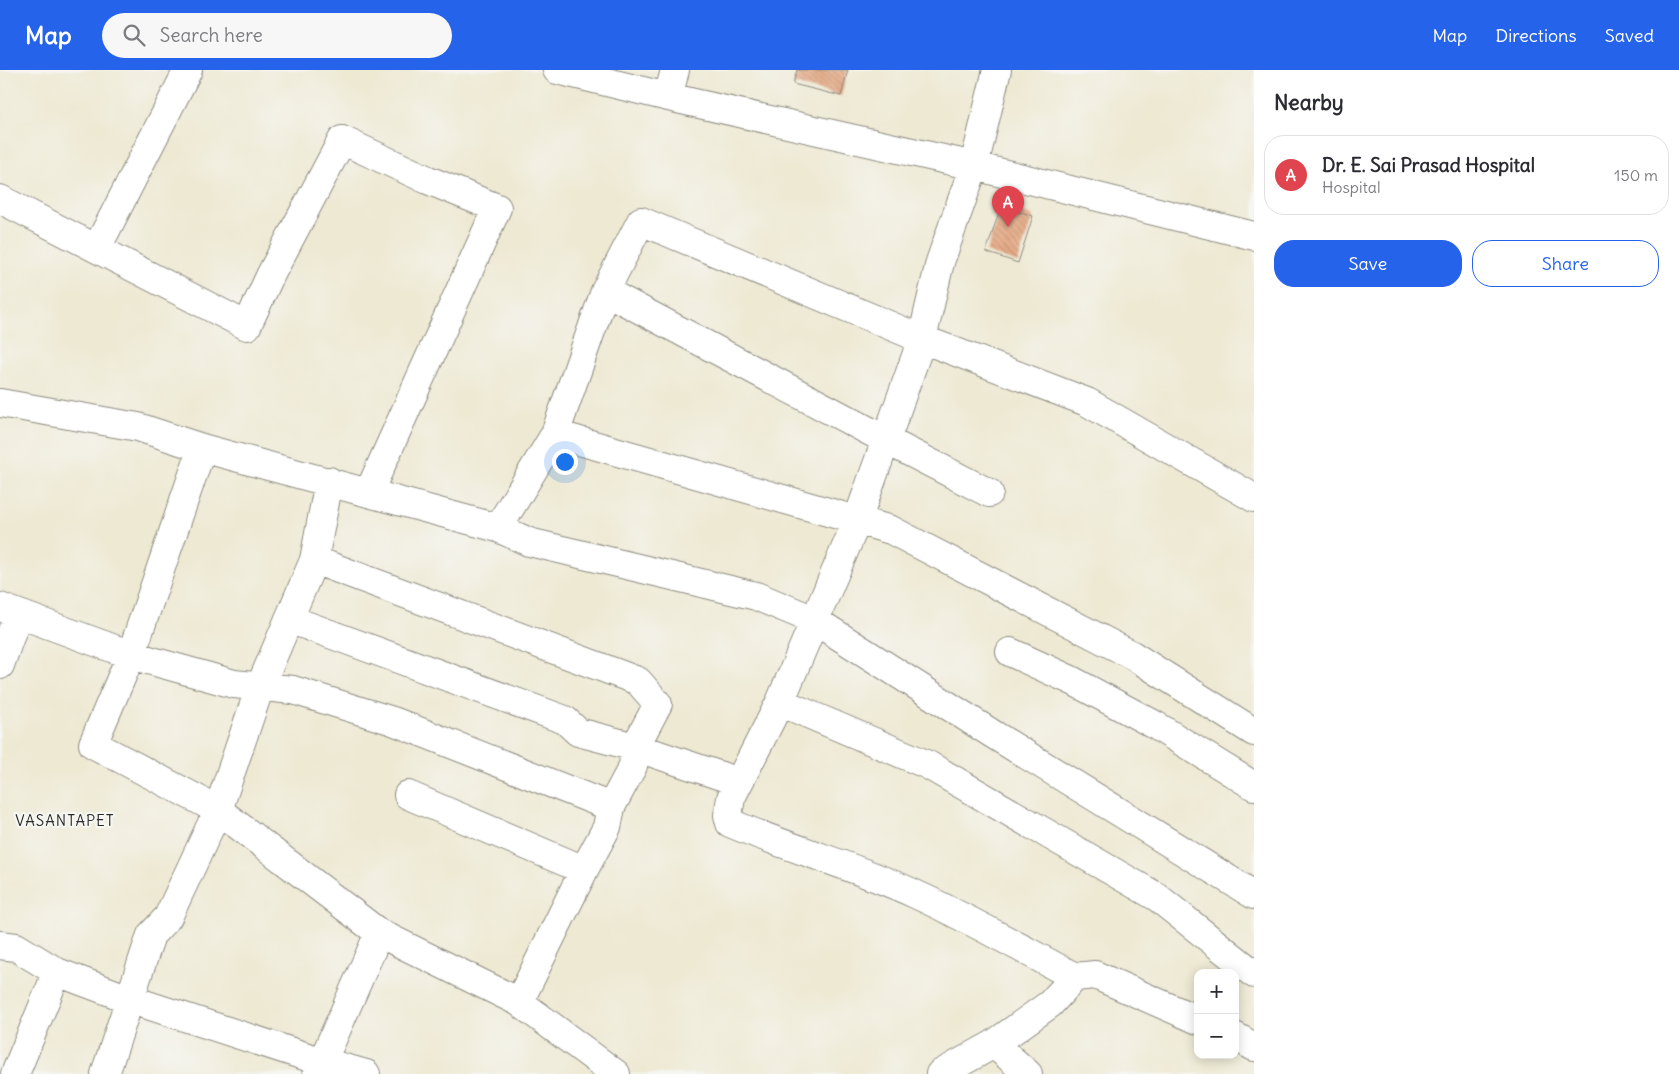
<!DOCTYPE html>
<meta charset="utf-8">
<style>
:root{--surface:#fff;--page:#f7f7f7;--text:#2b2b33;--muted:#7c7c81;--line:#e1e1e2;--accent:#2563eb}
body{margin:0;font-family:Delius,sans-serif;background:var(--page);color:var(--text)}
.controls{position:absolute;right:15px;bottom:15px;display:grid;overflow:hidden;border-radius:10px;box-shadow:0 2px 12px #0003}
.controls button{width:45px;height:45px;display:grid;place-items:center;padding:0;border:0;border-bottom:1px solid var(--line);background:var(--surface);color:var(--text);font:25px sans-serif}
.you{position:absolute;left:564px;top:391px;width:18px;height:18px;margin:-12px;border:4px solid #fff;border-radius:50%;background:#1a73e8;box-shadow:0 0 0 8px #1a73e833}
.badge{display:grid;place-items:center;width:32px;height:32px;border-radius:50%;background:var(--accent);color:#fff;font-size:16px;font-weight:700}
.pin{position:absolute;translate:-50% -41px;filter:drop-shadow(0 1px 2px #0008)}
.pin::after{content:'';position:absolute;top:26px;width:18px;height:15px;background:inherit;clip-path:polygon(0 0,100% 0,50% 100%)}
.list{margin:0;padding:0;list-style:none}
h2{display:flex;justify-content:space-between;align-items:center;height:65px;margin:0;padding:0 20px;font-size:21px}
h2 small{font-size:16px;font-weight:400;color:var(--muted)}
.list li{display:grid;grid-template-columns:32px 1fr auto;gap:15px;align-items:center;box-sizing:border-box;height:80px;margin:0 10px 10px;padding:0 10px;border:1px solid var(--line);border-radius:20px}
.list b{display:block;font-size:19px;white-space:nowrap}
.list p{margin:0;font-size:16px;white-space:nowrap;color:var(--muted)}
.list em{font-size:16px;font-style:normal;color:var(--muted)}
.actions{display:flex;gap:10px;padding:15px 20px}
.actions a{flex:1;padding:11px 0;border:1px solid var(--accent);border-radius:20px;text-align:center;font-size:18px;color:var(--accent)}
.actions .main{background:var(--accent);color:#fff}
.icon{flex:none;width:28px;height:28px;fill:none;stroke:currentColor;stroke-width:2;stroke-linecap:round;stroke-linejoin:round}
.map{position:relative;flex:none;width:1254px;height:1004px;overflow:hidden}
header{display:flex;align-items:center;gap:30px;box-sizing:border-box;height:70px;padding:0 25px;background:var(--accent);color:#fff}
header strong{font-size:24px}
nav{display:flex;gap:28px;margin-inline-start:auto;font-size:18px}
.search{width:350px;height:45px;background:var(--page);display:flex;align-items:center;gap:12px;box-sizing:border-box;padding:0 18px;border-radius:28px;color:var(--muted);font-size:19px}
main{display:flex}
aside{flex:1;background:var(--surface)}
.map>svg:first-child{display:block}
.building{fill:url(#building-back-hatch)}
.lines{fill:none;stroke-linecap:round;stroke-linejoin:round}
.minor-casing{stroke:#8c8a7f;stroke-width:30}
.minor{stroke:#fff;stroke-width:28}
.labels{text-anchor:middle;stroke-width:4.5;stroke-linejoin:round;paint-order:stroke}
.neighbourhood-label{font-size:15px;letter-spacing:1px;fill:#2b2b2b;stroke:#f6f6f2}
</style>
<header>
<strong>Map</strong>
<div class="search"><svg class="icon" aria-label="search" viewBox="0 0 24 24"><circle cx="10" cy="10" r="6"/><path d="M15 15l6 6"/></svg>Search here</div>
<nav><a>Map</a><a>Directions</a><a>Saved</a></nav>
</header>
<main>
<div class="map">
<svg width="1254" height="1004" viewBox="0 0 1254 1004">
<defs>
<pattern id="building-back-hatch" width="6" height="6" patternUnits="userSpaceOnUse" patternTransform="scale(1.25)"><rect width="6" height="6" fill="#e4a37b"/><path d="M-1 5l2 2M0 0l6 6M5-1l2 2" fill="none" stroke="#b98565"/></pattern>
</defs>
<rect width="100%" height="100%" fill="#f6f6f2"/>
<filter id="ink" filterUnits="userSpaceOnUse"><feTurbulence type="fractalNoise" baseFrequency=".02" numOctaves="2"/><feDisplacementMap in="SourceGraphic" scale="10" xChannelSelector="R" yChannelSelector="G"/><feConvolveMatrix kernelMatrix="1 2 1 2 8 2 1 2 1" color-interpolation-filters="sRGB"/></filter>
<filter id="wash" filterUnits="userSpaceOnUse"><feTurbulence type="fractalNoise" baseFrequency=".0096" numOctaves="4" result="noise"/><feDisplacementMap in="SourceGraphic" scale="20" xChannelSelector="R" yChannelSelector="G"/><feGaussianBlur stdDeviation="1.12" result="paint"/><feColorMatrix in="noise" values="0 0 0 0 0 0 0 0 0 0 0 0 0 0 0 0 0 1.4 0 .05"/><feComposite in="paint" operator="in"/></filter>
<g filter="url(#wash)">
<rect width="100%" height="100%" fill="#eee9d3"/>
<g id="blocks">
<path class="building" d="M 797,0 L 848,0 L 841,26 L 793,14 Z
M 1001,136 L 1033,146 L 1018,193 L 986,182 Z"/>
</g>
</g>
<g filter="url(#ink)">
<use href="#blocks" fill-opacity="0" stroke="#8c8a7f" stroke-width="1"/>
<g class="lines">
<defs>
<path id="minor" d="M 557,0 L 668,27 L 974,96 L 1254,166
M 997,0 L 974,96 L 940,192 L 922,269 L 857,451 L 780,632 L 731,728 L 728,745 L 730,753 C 791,779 855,796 915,824 C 970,849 1022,879 1075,907 L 1095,905 L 1198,950
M 668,27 L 675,0
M 0,129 L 247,256 L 270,206 L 342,70 L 428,110 L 497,138 L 369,422
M 97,178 L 188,0
M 605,221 L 886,370 L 989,423
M 0,333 L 138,357 L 202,378 L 498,458 L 529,472 L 756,526 L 814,550 L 991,663 L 1254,825
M 555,364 L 605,221 L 641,151 L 922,269 L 1087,332 L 1254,428
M 498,458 L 555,364 L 891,460 L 1132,585 L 1254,662
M 314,490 L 638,611 L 658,634 L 635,677 L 633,696 L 611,737 L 607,757 L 584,800 L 519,932
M 0,537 L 131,585 L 202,378
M 289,549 L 565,650 L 578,662 L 635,677 L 739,712
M 1010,582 L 1073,611 L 1155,655 L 1254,716
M 0,595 L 18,544
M 780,632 L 928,695 L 1157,827 L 1254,904
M 408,725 L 584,800
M 611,737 L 393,651 L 293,620 L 234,614 L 131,585 L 93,674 L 218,740 L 379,863 L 519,932 L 616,1004
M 0,875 L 16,877 L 57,902 L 129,929 L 323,992 L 366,1004
M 1235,966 L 1254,977
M 994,974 L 1028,1004
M 15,1004 L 57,902
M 105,1004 L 151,865 L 168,847 L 218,740 L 260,617 L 314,490 L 329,411
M 317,1004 L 379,863
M 940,1004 L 994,974 L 1050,934 L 1075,907"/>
</defs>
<use href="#minor" class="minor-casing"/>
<use href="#minor" class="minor"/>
</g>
</g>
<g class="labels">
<g class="neighbourhood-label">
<text x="65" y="756">VASANTAPET</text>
</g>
</g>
</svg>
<div class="controls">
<button>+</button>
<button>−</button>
</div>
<div class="you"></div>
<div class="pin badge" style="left:1008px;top:157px;background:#e0444e">A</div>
</div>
<aside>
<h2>Nearby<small></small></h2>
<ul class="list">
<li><span class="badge" style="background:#e0444e">A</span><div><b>Dr. E. Sai Prasad Hospital</b><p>Hospital</p></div><em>150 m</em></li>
</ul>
<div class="actions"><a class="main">Save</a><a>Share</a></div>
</aside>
</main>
